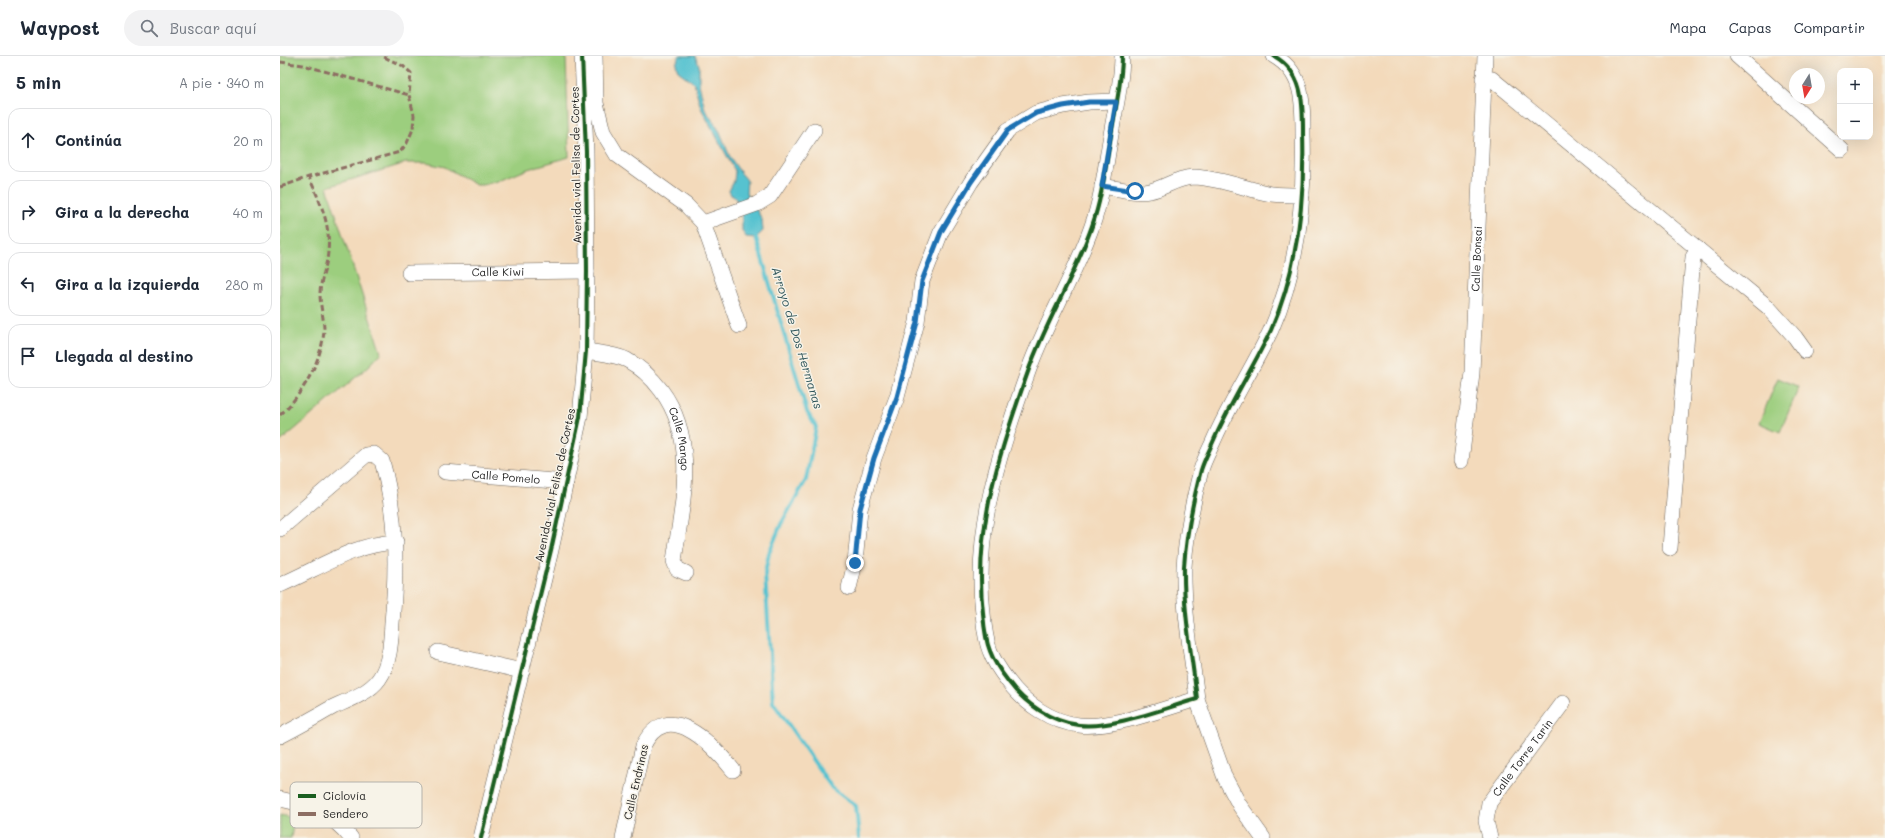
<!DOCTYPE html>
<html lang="es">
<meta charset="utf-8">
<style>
:root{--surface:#fff;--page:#f2f2f3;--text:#1f2937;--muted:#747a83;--line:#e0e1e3}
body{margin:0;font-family:Mali,sans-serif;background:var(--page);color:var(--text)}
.controls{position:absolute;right:12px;top:12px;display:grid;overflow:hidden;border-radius:8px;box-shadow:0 4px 16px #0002}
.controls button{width:36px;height:36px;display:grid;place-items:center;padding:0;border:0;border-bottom:1px solid var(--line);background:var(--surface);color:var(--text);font:20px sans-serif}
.compass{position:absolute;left:1509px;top:12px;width:36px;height:36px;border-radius:50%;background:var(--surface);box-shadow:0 4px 16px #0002;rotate:191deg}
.stop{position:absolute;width:12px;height:12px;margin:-9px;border:3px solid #1f6fb2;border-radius:50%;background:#fff}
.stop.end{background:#1f6fb2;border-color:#fff;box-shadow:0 1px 4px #0008}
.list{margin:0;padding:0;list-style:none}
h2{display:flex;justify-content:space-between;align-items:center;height:52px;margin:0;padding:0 16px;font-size:17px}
h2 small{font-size:13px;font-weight:400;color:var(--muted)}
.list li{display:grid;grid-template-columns:26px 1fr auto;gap:12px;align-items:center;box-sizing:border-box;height:64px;margin:0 8px 8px;padding:0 8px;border:1px solid var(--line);border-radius:12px}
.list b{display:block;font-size:15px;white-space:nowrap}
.list em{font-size:13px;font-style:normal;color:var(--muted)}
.icon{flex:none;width:22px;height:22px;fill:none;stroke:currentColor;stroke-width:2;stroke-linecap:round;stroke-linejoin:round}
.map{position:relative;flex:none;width:1605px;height:782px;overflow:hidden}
header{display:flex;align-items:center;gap:24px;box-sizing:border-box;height:56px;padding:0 20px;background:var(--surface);border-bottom:1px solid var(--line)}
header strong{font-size:19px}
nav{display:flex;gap:22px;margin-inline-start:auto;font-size:14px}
.search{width:280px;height:36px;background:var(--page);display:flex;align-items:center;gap:10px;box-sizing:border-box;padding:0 14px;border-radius:22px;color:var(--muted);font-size:15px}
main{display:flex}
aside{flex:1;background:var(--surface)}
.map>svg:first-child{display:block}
.green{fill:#9cce7e;stroke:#5c754d}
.water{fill:#56c2d0;stroke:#396f76}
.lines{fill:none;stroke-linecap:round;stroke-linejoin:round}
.stream{stroke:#56c2d0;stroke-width:4}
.minor-casing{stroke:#675e54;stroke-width:16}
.minor{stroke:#fff;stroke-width:15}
.quiet{stroke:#8d6e63;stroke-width:3;stroke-dasharray:6 3;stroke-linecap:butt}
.cycleway-casing{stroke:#f7f3e8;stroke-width:6}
.cycleway{stroke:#1b5e20;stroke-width:4}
.route{stroke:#1f6fb2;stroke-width:5}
.labels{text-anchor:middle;stroke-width:3;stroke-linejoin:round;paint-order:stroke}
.street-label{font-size:11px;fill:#1c1c1c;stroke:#f7f3e8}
.water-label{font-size:12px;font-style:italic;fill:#30565b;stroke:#f7f3e8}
.key{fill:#f7f3e8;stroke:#b5b2ab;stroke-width:1}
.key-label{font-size:11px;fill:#1c1c1c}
</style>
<header>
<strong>Waypost</strong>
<div class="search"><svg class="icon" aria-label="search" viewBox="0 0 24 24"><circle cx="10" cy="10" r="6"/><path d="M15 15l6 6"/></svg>Buscar aquí</div>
<nav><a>Mapa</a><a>Capas</a><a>Compartir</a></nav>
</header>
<main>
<aside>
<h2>5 min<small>A pie · 340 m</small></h2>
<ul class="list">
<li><svg class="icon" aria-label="ahead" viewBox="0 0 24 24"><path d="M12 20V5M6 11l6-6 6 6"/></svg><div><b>Continúa</b></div><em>20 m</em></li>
<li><svg class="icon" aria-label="right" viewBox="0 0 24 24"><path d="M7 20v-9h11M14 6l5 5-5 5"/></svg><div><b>Gira a la derecha</b></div><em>40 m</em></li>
<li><svg class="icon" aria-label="left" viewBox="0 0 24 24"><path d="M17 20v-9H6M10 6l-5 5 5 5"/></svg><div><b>Gira a la izquierda</b></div><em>280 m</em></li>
<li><svg class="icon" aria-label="arrive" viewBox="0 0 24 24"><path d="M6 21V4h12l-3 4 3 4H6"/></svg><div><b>Llegada al destino</b></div></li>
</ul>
</aside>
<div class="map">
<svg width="1605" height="782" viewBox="0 0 1605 782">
<rect width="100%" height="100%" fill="#f7f3e8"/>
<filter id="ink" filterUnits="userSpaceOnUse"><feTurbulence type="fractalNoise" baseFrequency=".025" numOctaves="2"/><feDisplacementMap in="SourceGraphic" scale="8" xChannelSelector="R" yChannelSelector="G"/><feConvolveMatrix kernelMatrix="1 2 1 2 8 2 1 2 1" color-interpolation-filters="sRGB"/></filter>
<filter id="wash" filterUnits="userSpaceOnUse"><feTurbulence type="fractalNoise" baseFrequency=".012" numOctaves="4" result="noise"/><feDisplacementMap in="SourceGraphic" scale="16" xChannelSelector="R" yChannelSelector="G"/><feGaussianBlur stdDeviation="0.9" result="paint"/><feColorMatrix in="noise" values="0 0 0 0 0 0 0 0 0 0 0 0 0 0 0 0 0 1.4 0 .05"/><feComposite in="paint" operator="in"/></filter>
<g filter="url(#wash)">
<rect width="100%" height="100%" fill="#f3dabb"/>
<path class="green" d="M 0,0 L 286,0 L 289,101 L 248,113 L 222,124 L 203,129 L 196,129 L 165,111 L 146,107 L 126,107 L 47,131 L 101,297 L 90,309 L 0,386 Z
M 1498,322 L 1519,331 L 1500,376 L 1479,367 Z
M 0,759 L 14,762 L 11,782 L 0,782 Z"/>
<path class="water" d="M 399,0 L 415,0 L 419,9 L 419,28 L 425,53 L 440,76 L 450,101 L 460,116 L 467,124 L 466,137 L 482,163 L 483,175 L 476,182 L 466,181 L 462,175 L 462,160 L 455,141 L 451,139 L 449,135 L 454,125 L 455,115 L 421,52 L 414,27 L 398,15 L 396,8 Z"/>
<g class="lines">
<path class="stream" d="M 475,178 L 527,356 L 536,371 L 526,424 L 501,468 L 489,497 L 485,517 L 493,646 L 552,732 L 576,750 L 579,782"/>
</g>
</g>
<g filter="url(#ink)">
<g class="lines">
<defs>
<g id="minor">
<path d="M 315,0 L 316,47 L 323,76 L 337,99 L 406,149 L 423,167 L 459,270"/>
<path d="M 842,0 C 842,25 836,49 832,73 C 826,105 823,139 812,170 C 795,219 767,264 749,313 C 721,391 693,473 703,557 C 704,569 705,583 710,595 C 714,606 721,616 728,625 C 744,647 771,666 799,669 C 832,673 885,652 917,643 C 912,600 903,554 904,511 C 906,478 913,445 921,414 C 924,404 929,395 933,386 C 950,347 973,312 991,274 C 1018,213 1025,144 1023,78 C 1023,47 1024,17 994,0"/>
<path d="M 1457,0 L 1562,94"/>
<path d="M 1203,22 L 1212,23 L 1488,251 L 1515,281 L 1525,295"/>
<path d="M 822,130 C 837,132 855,138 870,135 C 885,132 898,121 914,121 C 940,122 966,133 991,138 C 1001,139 1012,139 1022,139"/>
<path d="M 423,167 L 477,148 L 490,140 L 534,74"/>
<path id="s1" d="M 129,217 L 307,215"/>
<path id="s2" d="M 306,295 C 318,297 335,298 347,304 C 360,311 372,322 381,334 C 419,385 402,448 394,505 L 397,513 L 406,517"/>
<path id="s3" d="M 1181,405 L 1192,317 L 1205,0"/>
<path id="s4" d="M 165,416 L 286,426"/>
<path d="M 0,473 L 86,399 L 94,398 L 102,405 C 117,459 117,512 112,567 C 111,585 110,608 99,623 C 89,637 69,644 53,651 C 35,661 18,671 0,680"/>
<path d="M 1390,492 L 1413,201 L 1418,193"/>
<path d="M 0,529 C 38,513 73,488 116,486"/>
<path d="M 569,532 L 575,507 L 580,453 L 594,402 L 617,341 L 637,266 L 642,225 L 661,176 L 691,126 L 728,74 L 756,57 L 783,50 L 809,46 L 836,45"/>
<path d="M 158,596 L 242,615"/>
<path d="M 917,643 L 945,722 L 960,750 L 983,782"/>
<path d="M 0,743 C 29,749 53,758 71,782"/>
<path d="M 201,782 L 271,494 L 300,361 L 306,295 L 307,215 L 306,96 L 302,0"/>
<path d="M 343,782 L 363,690 C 387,640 433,689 453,714"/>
<path id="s5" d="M 1210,782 L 1206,765 L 1209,747 L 1283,647"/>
</g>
</defs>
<use href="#minor" class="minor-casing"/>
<use href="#minor" class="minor"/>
<path class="quiet" d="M 0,6 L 23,9 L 129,39
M 0,131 L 29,121 L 120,96 L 127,87 L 133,73 L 134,59 L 129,39 L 131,17 L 123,10 L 102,0
M 0,359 C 22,339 42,305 44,274 C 44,262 40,250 40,238 C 40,225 47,210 48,196 C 51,168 40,146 29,121"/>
<defs>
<path id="cycleway" d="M 842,0 C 842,25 836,49 832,73 C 826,105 823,139 812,170 C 795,219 767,264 749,313 C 721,391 693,473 703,557 C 704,569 705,583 710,595 C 714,606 721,616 728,625 C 744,647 771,666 799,669 C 832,673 885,652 917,643 C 912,600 903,554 904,511 C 906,478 913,445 921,414 C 924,404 929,395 933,386 C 950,347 973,312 991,274 C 1018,213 1025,144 1023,78 C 1023,47 1024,17 994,0
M 201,782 L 271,494 L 300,361 L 306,295 L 307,215 L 306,96 L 302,0"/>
</defs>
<use href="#cycleway" class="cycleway-casing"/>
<use href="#cycleway" class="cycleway"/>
</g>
</g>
<g class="lines" filter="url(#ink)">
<path class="route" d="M 575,507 L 580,453 L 594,402 L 617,341 L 637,266 L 642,225 L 661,176 L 691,126 L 728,74 L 756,57 L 783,50 L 809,46 L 836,46 L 822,130 L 855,135"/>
</g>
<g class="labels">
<g class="street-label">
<text transform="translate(296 109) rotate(-91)" y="4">Avenida vial Felisa de Cortes</text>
<text dy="4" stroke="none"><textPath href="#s3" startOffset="203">Calle Bonsai</textPath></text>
<text dy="4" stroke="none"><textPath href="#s1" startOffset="89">Calle Kiwi</textPath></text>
<text dy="4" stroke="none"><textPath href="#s2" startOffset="141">Calle Mango</textPath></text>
<text dy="4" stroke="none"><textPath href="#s4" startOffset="61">Calle Pomelo</textPath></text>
<text transform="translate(275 429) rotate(-78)" y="4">Avenida vial Felisa de Cortes</text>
<text dy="4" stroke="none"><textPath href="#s5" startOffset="92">Calle Torre Tarin</textPath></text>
<text transform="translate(356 726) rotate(-77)" y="4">Calle Endrinas</text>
</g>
<g class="water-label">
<text transform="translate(517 282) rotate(73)" y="4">Arroyo de Dos Hermanas</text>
</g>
</g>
<rect x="10" y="726" width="132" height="46" rx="6" class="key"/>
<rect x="18" y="738" width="18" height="4" fill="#1b5e20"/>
<rect x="18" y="756" width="18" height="4" fill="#8d6e63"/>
<g class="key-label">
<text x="43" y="744">Ciclovía</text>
<text x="43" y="762">Sendero</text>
</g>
</svg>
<div class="controls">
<button>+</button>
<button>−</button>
</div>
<svg class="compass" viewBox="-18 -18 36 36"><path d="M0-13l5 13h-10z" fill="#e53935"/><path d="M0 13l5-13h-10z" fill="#747a83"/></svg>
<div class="stop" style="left:855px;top:135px"></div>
<div class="stop end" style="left:575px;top:507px"></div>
</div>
</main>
